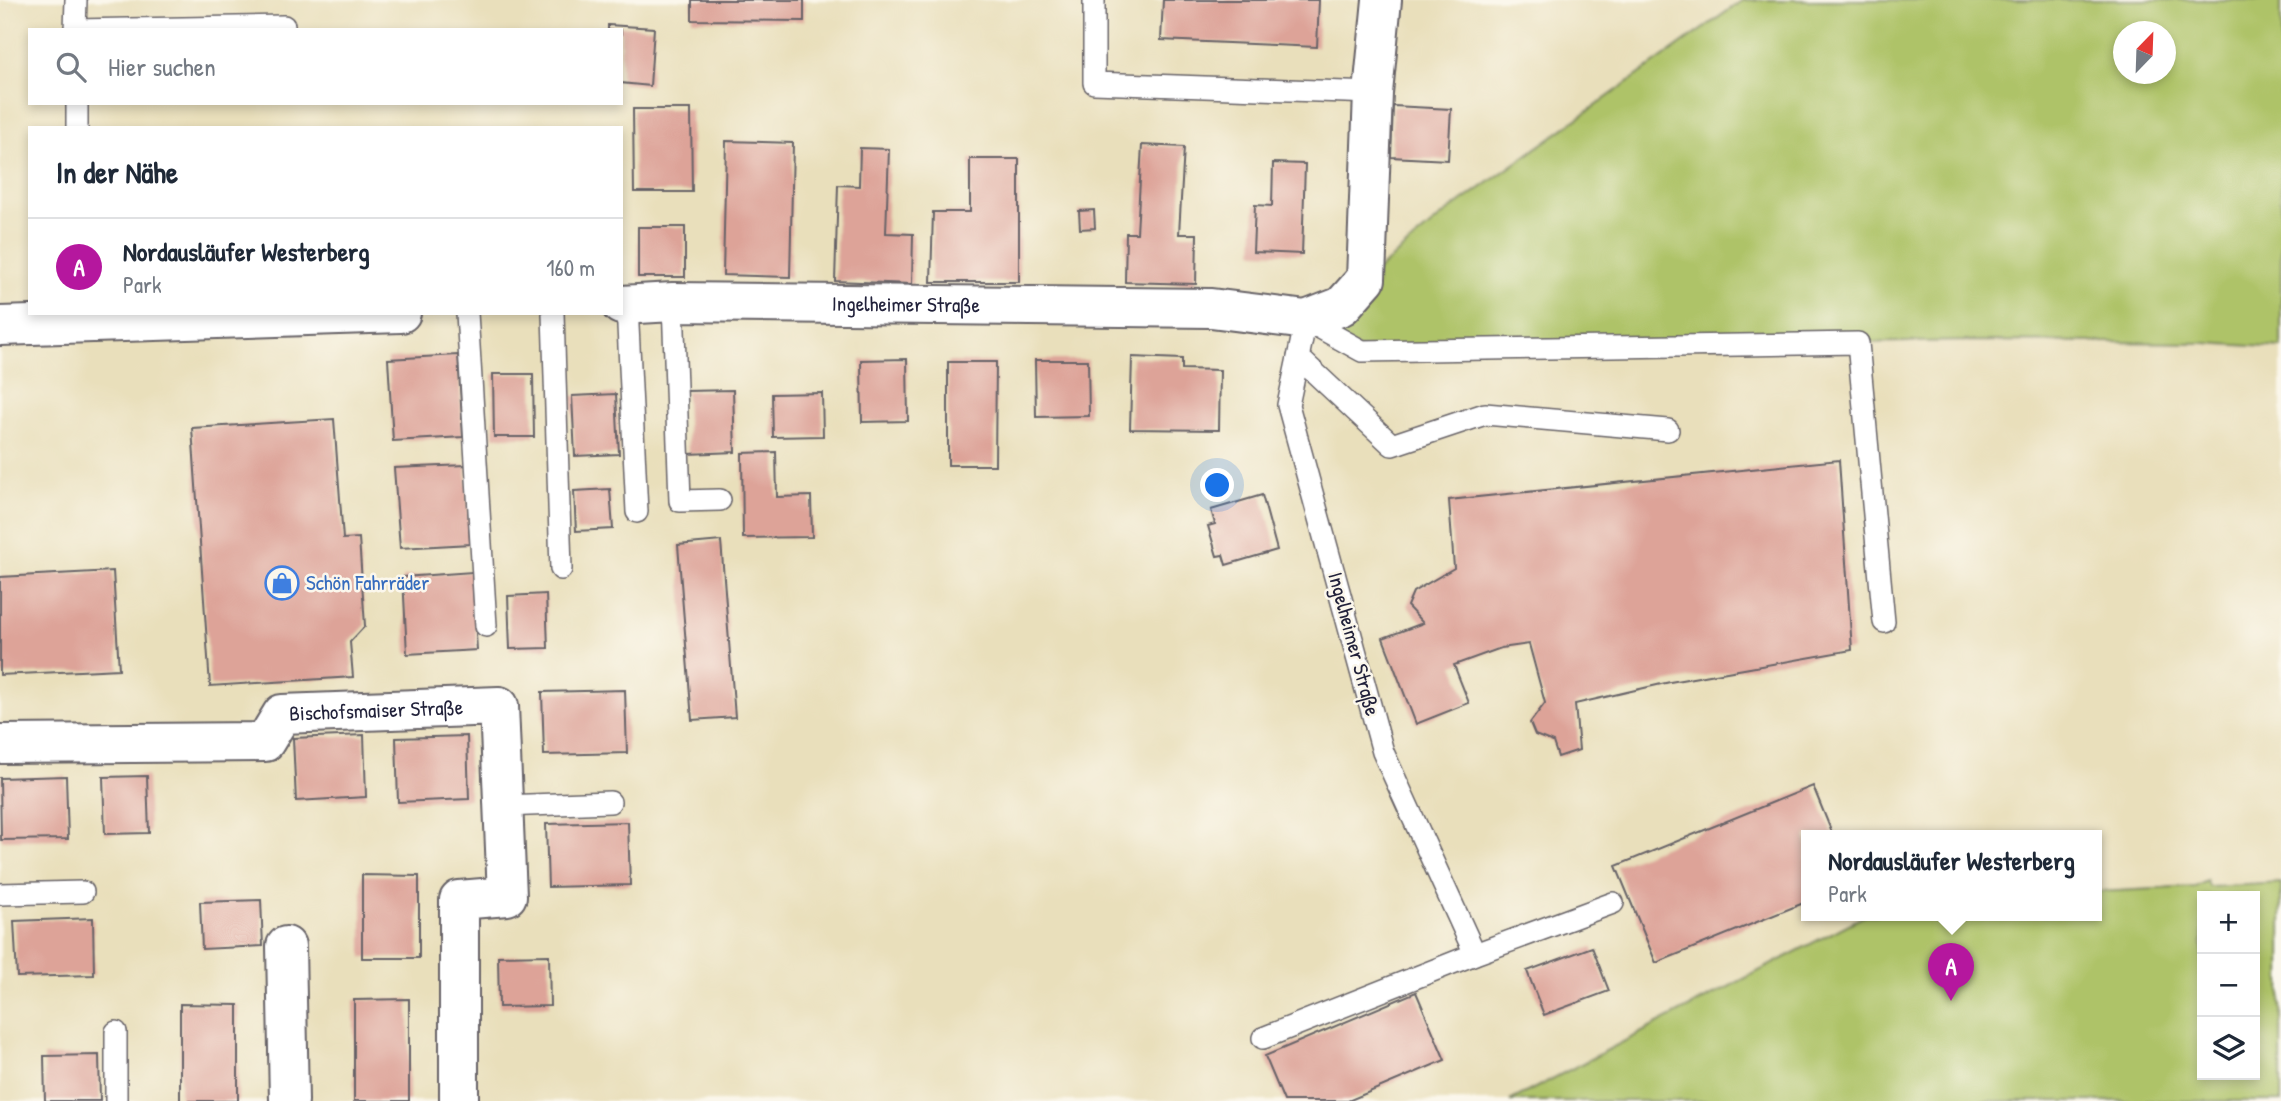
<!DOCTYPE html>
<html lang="de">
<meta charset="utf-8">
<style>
:root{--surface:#fff;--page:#f6f6f7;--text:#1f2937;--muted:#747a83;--line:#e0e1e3;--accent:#b5179e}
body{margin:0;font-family:"Patrick Hand",sans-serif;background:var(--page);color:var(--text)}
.controls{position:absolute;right:21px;bottom:21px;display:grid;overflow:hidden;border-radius:0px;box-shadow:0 4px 10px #0003}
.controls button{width:63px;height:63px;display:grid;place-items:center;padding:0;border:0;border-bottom:2px solid var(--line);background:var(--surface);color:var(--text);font:35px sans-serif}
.compass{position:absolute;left:2113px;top:21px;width:63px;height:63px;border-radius:50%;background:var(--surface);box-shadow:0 4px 10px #0003;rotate:23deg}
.you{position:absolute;left:1218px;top:486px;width:24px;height:24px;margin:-18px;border:5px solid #fff;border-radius:50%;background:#1a73e8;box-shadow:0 0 0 10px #1a73e833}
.badge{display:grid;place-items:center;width:46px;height:46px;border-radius:50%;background:var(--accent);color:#fff;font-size:23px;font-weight:700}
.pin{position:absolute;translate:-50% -58px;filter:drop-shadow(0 2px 4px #0008)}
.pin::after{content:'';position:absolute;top:37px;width:24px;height:21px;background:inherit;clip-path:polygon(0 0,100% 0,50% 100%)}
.popup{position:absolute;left:1801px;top:830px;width:301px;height:91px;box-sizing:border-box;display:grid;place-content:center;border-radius:0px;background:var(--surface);filter:drop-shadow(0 2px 5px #0005);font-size:23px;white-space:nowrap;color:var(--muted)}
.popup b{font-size:26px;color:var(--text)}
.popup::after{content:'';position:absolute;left:50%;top:100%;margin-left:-14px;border:14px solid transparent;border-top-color:var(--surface)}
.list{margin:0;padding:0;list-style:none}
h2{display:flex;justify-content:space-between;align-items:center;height:91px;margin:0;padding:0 28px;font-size:30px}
h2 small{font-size:23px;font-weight:400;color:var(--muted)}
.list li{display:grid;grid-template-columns:46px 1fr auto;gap:21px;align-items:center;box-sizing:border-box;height:98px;padding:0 28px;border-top:2px solid var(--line)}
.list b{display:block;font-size:26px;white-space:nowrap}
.list p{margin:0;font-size:23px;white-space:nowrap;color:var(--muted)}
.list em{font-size:23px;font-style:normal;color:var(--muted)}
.icon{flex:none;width:38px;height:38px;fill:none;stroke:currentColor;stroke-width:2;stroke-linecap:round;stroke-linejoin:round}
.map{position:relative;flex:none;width:2281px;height:1101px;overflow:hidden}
.search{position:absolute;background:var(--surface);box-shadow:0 4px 10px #0003;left:28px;top:28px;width:595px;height:77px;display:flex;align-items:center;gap:18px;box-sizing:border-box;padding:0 24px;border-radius:0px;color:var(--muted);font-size:26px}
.panel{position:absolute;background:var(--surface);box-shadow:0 4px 10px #0003;left:28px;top:126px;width:595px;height:189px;border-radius:0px}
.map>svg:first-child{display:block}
.green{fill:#aec367;stroke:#687251;stroke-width:2;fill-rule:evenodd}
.building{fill:#dda398}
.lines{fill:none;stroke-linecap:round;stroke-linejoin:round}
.lane-casing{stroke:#686468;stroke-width:24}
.street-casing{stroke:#686468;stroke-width:42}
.lane{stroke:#fff;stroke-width:21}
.street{stroke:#fff;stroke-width:38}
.labels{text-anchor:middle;stroke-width:5;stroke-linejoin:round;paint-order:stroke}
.street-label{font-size:21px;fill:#22223b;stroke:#fbf7ec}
.shop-label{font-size:21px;fill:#366cbe;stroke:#fbf7ec;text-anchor:start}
</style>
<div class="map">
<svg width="2281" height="1101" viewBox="0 0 2281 1101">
<rect width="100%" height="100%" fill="#fbf7ec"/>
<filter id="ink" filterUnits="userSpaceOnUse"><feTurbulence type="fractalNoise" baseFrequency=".0143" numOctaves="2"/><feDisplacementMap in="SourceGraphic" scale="14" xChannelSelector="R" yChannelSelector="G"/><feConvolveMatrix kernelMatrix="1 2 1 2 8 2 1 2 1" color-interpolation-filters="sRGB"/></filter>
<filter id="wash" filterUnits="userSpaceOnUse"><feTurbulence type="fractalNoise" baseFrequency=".00686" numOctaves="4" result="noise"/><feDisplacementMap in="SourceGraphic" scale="28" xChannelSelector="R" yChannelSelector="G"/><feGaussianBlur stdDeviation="1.57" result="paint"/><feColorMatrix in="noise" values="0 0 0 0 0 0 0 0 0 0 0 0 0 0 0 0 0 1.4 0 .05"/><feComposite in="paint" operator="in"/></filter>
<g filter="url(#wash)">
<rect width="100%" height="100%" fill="#e9dfbb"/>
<path class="green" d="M 1743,0 L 2281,0 L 2281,348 L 2205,343 L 1978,341 L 1361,350 L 1306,320 L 1367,279 L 1443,215 ZM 2124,32 L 2166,32 L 2166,74 L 2124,74 Z
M 2207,881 L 2209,887 L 2281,883 L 2281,1101 L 1510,1101 L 1866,915 L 2096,915 L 2096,892 L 2195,887 ZM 2202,896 L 2255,896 L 2255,1075 L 2202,1075 Z"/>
<g id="blocks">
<path class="building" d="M 692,0 L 804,0 L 804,21 L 692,20 Z
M 1163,0 L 1319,0 L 1317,47 L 1161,40 Z
M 608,25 L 654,28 L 650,86 L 621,83 L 621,30 L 608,30 Z
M 1393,106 L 1451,109 L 1448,160 L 1391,157 Z
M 633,109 L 691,109 L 692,192 L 634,192 Z
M 726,141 L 793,143 L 790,277 L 723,275 Z
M 1142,145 L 1184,147 L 1179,234 L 1197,234 L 1196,284 L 1125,282 L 1126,233 L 1137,233 Z
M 860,148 L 889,149 L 886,233 L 913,234 L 912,284 L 835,281 L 838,185 L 859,186 Z
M 970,159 L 1019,159 L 1019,282 L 931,282 L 933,212 L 970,212 Z
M 1273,163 L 1305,164 L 1302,254 L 1253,252 L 1255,205 L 1272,206 Z
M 1094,210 L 1095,228 L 1080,229 L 1079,211 Z
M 638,227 L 685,227 L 685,277 L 638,277 Z
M 458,355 L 463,437 L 393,441 L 388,359 Z
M 1132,357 L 1182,359 L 1182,369 L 1220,370 L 1219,430 L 1130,429 Z
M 907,359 L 908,421 L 862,422 L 861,360 Z
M 1035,360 L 1088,360 L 1089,416 L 1036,417 Z
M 948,362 L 996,362 L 995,465 L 948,465 Z
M 493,374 L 533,374 L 534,437 L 494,437 Z
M 733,390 L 735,452 L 688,454 L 686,391 Z
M 822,393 L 823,436 L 773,437 L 772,394 Z
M 616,394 L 619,454 L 575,456 L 572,396 Z
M 334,419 L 343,539 L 359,538 L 365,626 L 350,642 L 353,677 L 210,686 L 192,428 Z
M 776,452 L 777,497 L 811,496 L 812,537 L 743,538 L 742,453 Z
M 1839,460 L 1852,650 L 1670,682 L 1575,704 L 1579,750 L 1558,757 L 1553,742 L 1535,735 L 1530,723 L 1545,703 L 1529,644 L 1501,648 L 1454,665 L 1469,703 L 1416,724 L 1383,638 L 1423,623 L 1407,606 L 1413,592 L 1454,568 L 1449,500 Z
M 466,465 L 470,544 L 400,548 L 394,468 Z
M 610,489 L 613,529 L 576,531 L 574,491 Z
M 1262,495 L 1277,550 L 1226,565 L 1223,555 L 1217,556 L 1208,526 L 1215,524 L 1211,510 Z
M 721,541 L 735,717 L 692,720 L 678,545 Z
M 113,571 L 119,669 L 0,675 L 0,577 Z
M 472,572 L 477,650 L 407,654 L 403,577 Z
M 546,594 L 548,648 L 510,649 L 508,596 Z
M 625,690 L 627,753 L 544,755 L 542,692 Z
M 364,735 L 366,797 L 296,801 L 293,738 Z
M 467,736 L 469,799 L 398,802 L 396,738 Z
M 66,776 L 68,839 L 1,840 L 0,778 Z
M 147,776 L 149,833 L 105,834 L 103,777 Z
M 1813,786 L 1833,835 L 1806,835 L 1806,902 L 1656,963 L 1616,866 Z
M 628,822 L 630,885 L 548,887 L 546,824 Z
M 362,875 L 419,876 L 419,958 L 362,958 Z
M 261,900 L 263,946 L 202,949 L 200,902 Z
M 93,918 L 94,975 L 17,977 L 14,921 Z
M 1592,947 L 1609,991 L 1544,1015 L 1527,971 Z
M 549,955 L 550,1006 L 499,1007 L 498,956 Z
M 1416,992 L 1445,1060 L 1348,1101 L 1284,1101 L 1265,1056 Z
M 409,999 L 409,1101 L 354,1101 L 354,1000 Z
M 180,1004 L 238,1005 L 238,1101 L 180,1101 Z
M 99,1055 L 100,1101 L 45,1101 L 44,1056 Z"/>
</g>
</g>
<g filter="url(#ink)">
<use href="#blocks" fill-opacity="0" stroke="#686468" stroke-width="2"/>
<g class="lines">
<defs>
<path id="lane" d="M 1094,0 L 1094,83 L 1373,93
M 75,30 L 284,26
M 75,30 L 76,0
M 77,103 L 77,128
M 673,302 L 680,501 L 720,500
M 627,305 L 637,512
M 467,313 L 486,626
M 553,313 L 561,569
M 1298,357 L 1392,445 L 1485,414 L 1668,430
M 503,806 L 610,802
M 0,894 L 83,892
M 1613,903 L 1475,954 L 1383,752 L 1288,405 L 1306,320 L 1362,351 L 1858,343 L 1884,622
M 1263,1038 L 1475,954
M 116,1101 L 116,1032"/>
<g id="street">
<path id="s1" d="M 621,305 L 673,302 L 1211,308 L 1306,320 L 1342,306 L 1366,279 L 1373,93 L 1382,0"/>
<path d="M 0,326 L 401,313"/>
<path id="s2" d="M 0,744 L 265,742 L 282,714 L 499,706 L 507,896 L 459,900 L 459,1101"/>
<path d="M 286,946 L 289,1101"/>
</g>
</defs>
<use href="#lane" class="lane-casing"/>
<use href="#street" class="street-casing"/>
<use href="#lane" class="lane"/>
<use href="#street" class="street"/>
</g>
</g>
<defs>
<symbol id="shop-ring" viewBox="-11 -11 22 22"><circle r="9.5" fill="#fbf7ec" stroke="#3f7fe0" stroke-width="1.5"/><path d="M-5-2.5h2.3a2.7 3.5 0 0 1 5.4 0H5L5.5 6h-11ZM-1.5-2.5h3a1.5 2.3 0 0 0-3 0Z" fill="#3f7fe0"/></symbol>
</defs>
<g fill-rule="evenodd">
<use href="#shop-ring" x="263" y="564" width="38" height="38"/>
</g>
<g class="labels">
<g class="street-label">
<text dy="7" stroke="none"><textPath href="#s1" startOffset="285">Ingelheimer Straße</textPath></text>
<text transform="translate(1354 644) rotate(75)" y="7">Ingelheimer Straße</text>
<text dy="7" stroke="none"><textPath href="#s2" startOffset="392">Bischofsmaiser Straße</textPath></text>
</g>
<g class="shop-label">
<text x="306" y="590">Schön Fahrräder</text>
</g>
</g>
</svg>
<div class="controls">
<button>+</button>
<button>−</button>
<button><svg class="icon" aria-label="layers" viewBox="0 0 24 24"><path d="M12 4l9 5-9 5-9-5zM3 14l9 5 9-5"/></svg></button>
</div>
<svg class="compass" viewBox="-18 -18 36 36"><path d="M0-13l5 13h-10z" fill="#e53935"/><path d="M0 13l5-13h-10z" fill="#747a83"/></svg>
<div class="you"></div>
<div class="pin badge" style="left:1951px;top:1001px">A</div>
<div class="popup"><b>Nordausläufer Westerberg</b>Park</div>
<div class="search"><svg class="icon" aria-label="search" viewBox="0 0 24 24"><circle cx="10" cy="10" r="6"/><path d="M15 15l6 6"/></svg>Hier suchen</div>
<section class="panel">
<h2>In der Nähe<small></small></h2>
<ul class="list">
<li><span class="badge">A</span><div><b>Nordausläufer Westerberg</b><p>Park</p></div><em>160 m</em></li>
</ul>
</section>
</div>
